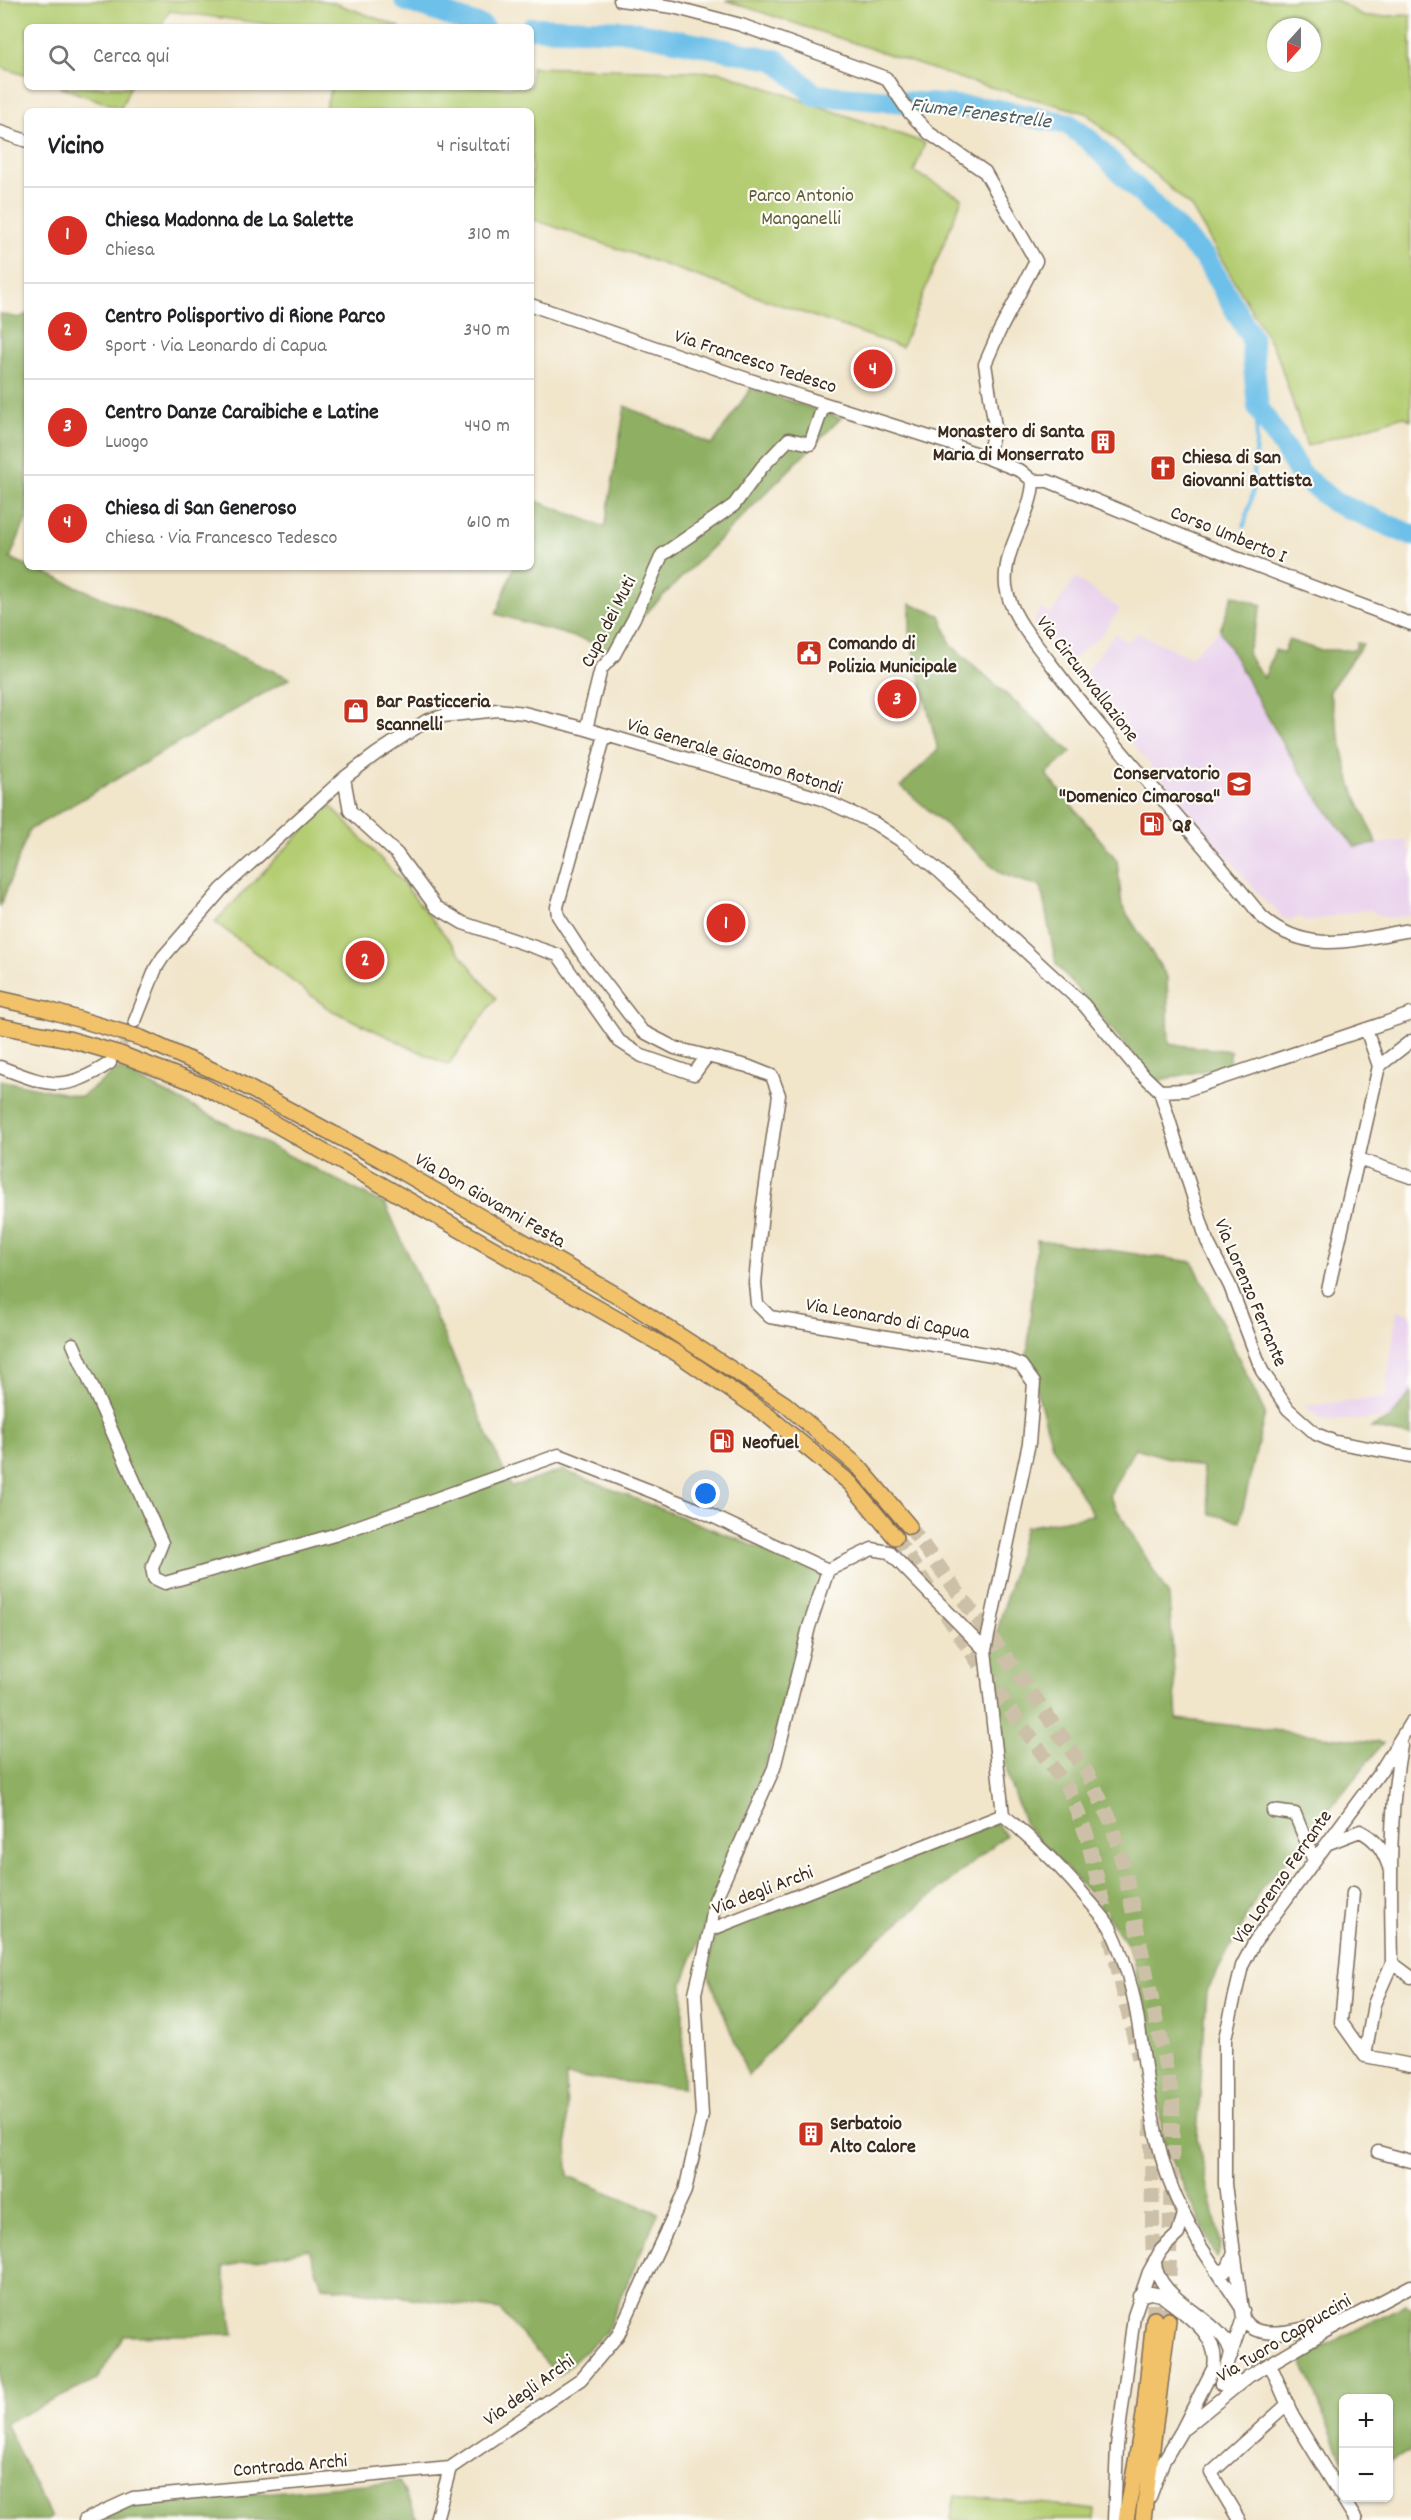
<!DOCTYPE html>
<html lang="it">
<meta charset="utf-8">
<style>
:root{--surface:#fff;--page:#f2f2f2;--text:#202124;--muted:#757577;--line:#e0e0e0;--accent:#d93025}
body{margin:0;font-family:Dekko,sans-serif;background:var(--page);color:var(--text)}
.controls{position:absolute;right:18px;bottom:18px;display:grid;overflow:hidden;border-radius:9px;box-shadow:0 2px 4px #0004}
.controls button{width:54px;height:54px;display:grid;place-items:center;padding:0;border:0;border-bottom:2px solid var(--line);background:var(--surface);color:var(--text);font:30px sans-serif}
.compass{position:absolute;left:1267px;top:18px;width:54px;height:54px;border-radius:50%;background:var(--surface);box-shadow:0 2px 4px #0004;rotate:201deg}
.you{position:absolute;left:706px;top:1494px;width:21px;height:21px;margin:-15px;border:4px solid #fff;border-radius:50%;background:#1a73e8;box-shadow:0 0 0 9px #1a73e833}
.badge{display:grid;place-items:center;width:39px;height:39px;border-radius:50%;background:var(--accent);color:#fff;font-size:20px;font-weight:700}
.pin{position:absolute;translate:-50% -50%;border:3px solid #fff;box-shadow:0 2px 6px #0006}
.list{margin:0;padding:0;list-style:none}
h2{display:flex;justify-content:space-between;align-items:center;height:78px;margin:0;padding:0 24px;font-size:26px}
h2 small{font-size:20px;font-weight:400;color:var(--muted)}
.list li{display:grid;grid-template-columns:39px 1fr auto;gap:18px;align-items:center;box-sizing:border-box;height:96px;padding:0 24px;border-top:2px solid var(--line)}
.list b{display:block;font-size:22px;white-space:nowrap}
.list p{margin:0;font-size:20px;white-space:nowrap;color:var(--muted)}
.list em{font-size:20px;font-style:normal;color:var(--muted)}
.icon{flex:none;width:33px;height:33px;fill:none;stroke:currentColor;stroke-width:2;stroke-linecap:round;stroke-linejoin:round}
.map{position:relative;flex:none;width:1411px;height:2520px;overflow:hidden}
.search{position:absolute;background:var(--surface);box-shadow:0 2px 4px #0004;left:24px;top:24px;width:510px;height:66px;display:flex;align-items:center;gap:15px;box-sizing:border-box;padding:0 21px;border-radius:9px;color:var(--muted);font-size:22px}
.panel{position:absolute;background:var(--surface);box-shadow:0 2px 4px #0004;left:24px;top:108px;width:510px;height:462px;border-radius:9px}
.map>svg:first-child{display:block}
.built{fill:#e9d2ed}
.green{fill:#b4cd72;stroke:#787c48;stroke-width:1.5;fill-rule:evenodd}
.forest{fill:#8fb064;stroke:#656d41;stroke-width:1.5}
.lines{fill:none;stroke-linecap:round;stroke-linejoin:round}
.stream{stroke:#6dc0e9;stroke-width:4}
.river{stroke:#6dc0e9;stroke-width:22}
.minor-tunnel{stroke:#cdc0a8;stroke-width:12;stroke-dasharray:12 6;stroke-linecap:butt}
.major-tunnel{stroke:#cdc0a8;stroke-width:15;stroke-dasharray:15 8;stroke-linecap:butt}
.minor-casing{stroke:#7b6b5a;stroke-width:15}
.major-casing{stroke:#7b6b5a;stroke-width:18}
.minor{stroke:#fff;stroke-width:12}
.major{stroke:#f2c26a;stroke-width:15}
.labels{text-anchor:middle;stroke-width:4.5;stroke-linejoin:round;paint-order:stroke}
.park-label{font-size:20px;fill:#5f5b37;stroke:#fdfcf7}
.street-label{font-size:20px;fill:#3b2a1e;stroke:#fdfcf7}
.poi-label{font-size:20px;font-weight:bold;fill:#3b2a1e;stroke:#fdfcf7;text-anchor:start}
.water-label{font-size:21px;font-style:italic;fill:#4c5e65;stroke:#fdfcf7}
</style>
<div class="map">
<svg width="1411" height="2520" viewBox="0 0 1411 2520">
<rect width="100%" height="100%" fill="#fdfcf7"/>
<filter id="ink" filterUnits="userSpaceOnUse"><feTurbulence type="fractalNoise" baseFrequency=".0167" numOctaves="2"/><feDisplacementMap in="SourceGraphic" scale="12" xChannelSelector="R" yChannelSelector="G"/><feConvolveMatrix kernelMatrix="1 2 1 2 8 2 1 2 1" color-interpolation-filters="sRGB"/></filter>
<filter id="wash" filterUnits="userSpaceOnUse"><feTurbulence type="fractalNoise" baseFrequency=".008" numOctaves="4" result="noise"/><feDisplacementMap in="SourceGraphic" scale="24" xChannelSelector="R" yChannelSelector="G"/><feGaussianBlur stdDeviation="1.35" result="paint"/><feColorMatrix in="noise" values="0 0 0 0 0 0 0 0 0 0 0 0 0 0 0 0 0 1.4 0 .05"/><feComposite in="paint" operator="in"/></filter>
<g filter="url(#wash)">
<rect width="100%" height="100%" fill="#f1e5ca"/>
<path class="built" d="M 1075,578 L 1120,609 L 1102,634 L 1068,663 L 1033,622 L 1041,609 L 1051,614 Z
M 1220,630 L 1279,740 L 1336,825 L 1354,847 L 1406,840 L 1408,850 L 1411,851 L 1411,915 L 1389,918 L 1377,914 L 1370,909 L 1307,921 L 1300,917 L 1290,920 L 1281,917 L 1273,906 L 1267,904 L 1079,680 L 1115,633 L 1127,642 L 1138,633 L 1190,657 Z
M 1397,1311 L 1411,1314 L 1411,1419 L 1323,1420 L 1303,1406 L 1385,1397 Z"/>
<path class="green" d="M 0,0 L 319,0 L 334,3 L 401,27 L 291,27 L 169,11 L 160,27 L 27,27 L 27,76 L 0,67 Z
M 725,0 L 1337,0 L 1364,17 L 1411,15 L 1411,420 L 1403,416 L 1307,446 L 1277,354 L 1191,207 L 1086,113 L 968,81 ZM 1276,27 L 1312,27 L 1312,63 L 1276,63 Z
M 531,67 L 721,72 L 925,143 L 914,172 L 962,198 L 902,347 L 532,219 L 531,111 L 324,111 L 332,87 L 531,87 Z
M 59,87 L 130,87 L 121,108 Z
M 331,806 L 397,876 L 496,998 L 448,1065 L 329,1009 L 215,922 L 318,815 Z
M 955,2495 L 1096,2510 L 1095,2520 L 951,2520 Z"/>
<path class="forest" d="M 0,314 L 19,318 L 27,314 L 27,517 L 10,558 L 290,678 L 29,830 L 0,907 Z
M 751,388 L 841,418 L 611,648 L 496,614 L 514,567 L 531,567 L 531,499 L 605,527 L 625,406 L 712,445 Z
M 1233,595 L 1262,605 L 1247,654 L 1264,678 L 1275,650 L 1284,653 L 1288,640 L 1319,650 L 1355,650 L 1357,643 L 1363,644 L 1329,691 L 1351,785 L 1377,844 L 1355,847 C 1300,781 1261,705 1220,630 Z
M 910,604 L 940,615 L 951,645 L 1071,752 L 1046,774 L 1117,860 L 1122,906 L 1167,977 L 1169,1044 L 1231,1051 L 1228,1065 L 1156,1081 L 1056,964 L 1041,887 L 1002,874 L 901,786 L 938,750 L 910,637 Z
M 119,1069 L 386,1205 L 511,1487 L 563,1470 L 820,1572 L 766,1763 L 683,1983 L 683,2088 L 566,2076 L 568,2176 L 658,2213 L 606,2332 L 558,2376 L 500,2310 L 322,2286 L 309,2249 L 223,2267 L 234,2334 L 123,2336 L 97,2380 L 5,2423 L 51,2518 L 47,2520 L 0,2520 L 0,1080 L 81,1097 Z
M 1037,1240 L 1193,1262 L 1265,1413 L 1240,1521 L 1210,1514 L 1202,1468 L 1135,1448 L 1109,1496 L 1169,1596 L 1177,1719 L 1383,1743 L 1294,1853 L 1262,1887 L 1207,1991 L 1197,2137 L 1221,2245 L 1217,2258 L 1164,2143 L 1149,2034 L 1131,1949 L 1093,1897 L 1026,1826 L 1008,1779 L 991,1655 L 1025,1527 L 1093,1515 L 1052,1445 L 1027,1357 Z
M 1411,1392 L 1411,1436 L 1371,1428 L 1390,1419 Z
M 996,1823 L 1006,1835 L 838,1972 L 748,2076 L 707,1971 L 715,1935 Z
M 1406,2304 L 1411,2309 L 1411,2451 L 1389,2460 L 1388,2398 L 1344,2398 L 1343,2462 L 1301,2358 Z
M 399,2481 L 418,2520 L 101,2520 L 138,2504 Z"/>
<g class="lines">
<path class="stream" d="M 1244,526 L 1253,492 L 1258,407"/>
<path class="river" d="M 405,0 L 483,27
M 531,28 L 629,31 L 776,60 L 815,95 L 993,109 L 1068,124 L 1089,140 L 1206,259 L 1251,337 L 1258,407 L 1302,476 L 1334,502 L 1411,535"/>
</g>
</g>
<g filter="url(#ink)">
<g class="lines">
<path class="minor-tunnel" d="M 112,1059 L 135,1021"/>
<path class="major-tunnel" d="M 909,1526 L 1026,1685 L 1087,1773 L 1111,1821 L 1124,1868 L 1173,2101 L 1168,2320
M 895,1537 L 931,1592
M 946,1614 L 1006,1704 L 1069,1790 L 1087,1836 L 1139,2058
M 1151,2120 L 1154,2319"/>
<defs>
<path id="minor" d="M 620,0 L 673,7 L 741,25 L 886,78 L 909,112 L 929,133 L 985,172 L 1036,261 L 999,332 L 985,364 L 995,427 L 987,458
M 0,132 L 27,141
M 531,305 L 750,380 L 951,444 L 1021,471 L 1033,481
M 1033,481 C 1032,517 1002,548 1006,586 C 1010,616 1034,641 1051,664 C 1117,752 1194,831 1262,917 C 1309,957 1356,939 1411,930
M 1033,481 L 1048,481 L 1234,557 L 1411,624
M 586,729 L 601,669 L 614,655 L 634,618 L 662,555 L 734,505 L 762,467 L 789,439 L 810,444 L 824,404
M 605,735 L 557,907 L 558,916 L 584,956 L 642,1031 L 675,1048 L 747,1066 L 772,1076 L 779,1095 L 762,1212 L 755,1283 L 757,1304 L 770,1317 L 998,1356 L 1021,1365 L 1034,1383 L 1029,1443 L 985,1650
M 344,778 L 350,811 L 397,854 L 436,907 L 463,923 L 558,955 L 619,1041 L 642,1056 L 694,1074 L 707,1056
M 135,1021 L 156,968 L 163,957 L 222,889 L 344,778 L 376,754 L 426,721 L 443,716 L 498,710 L 524,713 L 586,729 L 819,798 L 874,823 L 903,842 L 940,872 L 1084,1005 L 1139,1071 L 1160,1091 L 1186,1090 L 1411,1014
M 1366,1029 L 1379,1066 L 1358,1159 L 1411,1177
M 1379,1066 L 1411,1041
M 0,1067 C 50,1086 63,1093 110,1063
M 1160,1091 L 1207,1241 L 1230,1286 L 1262,1371 L 1288,1409 L 1316,1434 L 1335,1442 L 1411,1456
M 1328,1290 L 1358,1159
M 73,1344 L 162,1543 L 152,1568 L 154,1578 L 165,1583 L 334,1535 L 559,1455 L 699,1510 L 828,1570
M 1401,1746 C 1388,1817 1391,1891 1392,1963 L 1411,1977
M 1273,1811 L 1295,1814 L 1314,1861
M 1003,1815 C 1035,1841 1064,1870 1090,1902 C 1097,1910 1105,1918 1110,1927 C 1154,2016 1136,2125 1184,2214
M 1329,1843 L 1360,1831 C 1376,1839 1383,1850 1389,1867
M 1353,1893 L 1341,2022 L 1365,2056
M 710,1930 L 715,1900 L 774,1768 L 809,1627 L 828,1570 L 872,1549 L 889,1552 L 985,1650 L 1003,1815
M 1392,1963 L 1374,2004 L 1365,2056 L 1411,2065
M 1378,2152 L 1411,2161
M 1155,2260 C 1154,2302 1230,2321 1231,2356
M 1216,2271 L 1227,2270 L 1234,2253 L 1225,2184 L 1225,2038 L 1242,1966 L 1255,1941 L 1380,1772 L 1411,1722
M 1139,2296 L 1151,2293 L 1161,2295 C 1184,2314 1220,2334 1214,2367 L 1182,2430 L 1163,2462 L 1150,2497
M 1243,2318 C 1255,2346 1313,2326 1336,2321
M 1270,2364 L 1293,2417 L 1356,2520
M 1235,2379 L 1224,2385 L 1221,2384 L 1243,2318 L 1235,2257
M 1185,2428 L 1249,2376 L 1324,2332 L 1411,2286
M 85,2520 L 133,2498 L 450,2468 L 581,2379 L 618,2335 L 685,2191 L 702,2115 L 695,1993 L 710,1930 L 1003,1815
M 436,2520 L 450,2468
M 1114,2520 L 1117,2446 L 1134,2316 L 1149,2272 L 1161,2250 L 1178,2234 L 1184,2214 L 1201,2247 L 1243,2310
M 1239,2520 L 1211,2473 L 1288,2404"/>
<path id="major" d="M 0,999 L 45,1009 L 141,1038 L 230,1078 L 380,1159 L 620,1297 L 785,1404 L 859,1467 L 909,1526
M 0,1026 L 68,1039 L 120,1054 L 203,1086 L 275,1124 L 678,1354 L 766,1414 L 850,1483 L 895,1537
M 1126,2520 L 1144,2415 L 1154,2319
M 1143,2520 L 1168,2320"/>
</defs>
<use href="#minor" class="minor-casing"/>
<use href="#major" class="major-casing"/>
<use href="#minor" class="minor"/>
<use href="#major" class="major"/>
</g>
</g>
<defs>
<symbol id="building-square" viewBox="-11 -11 22 22"><rect x="-9" y="-9" width="18" height="18" rx="4" fill="#c8321e" stroke="#fdfcf7"/><path d="M-4-6H4V6H1V3H-1V6H-4ZM-2.5-4.3h1.7v1.8h-1.7ZM.8-4.3h1.7v1.8H.8ZM-2.5-1h1.7V.8h-1.7ZM.8-1h1.7V.8H.8Z" fill="#fff"/></symbol>
<symbol id="church-square" viewBox="-11 -11 22 22"><rect x="-9" y="-9" width="18" height="18" rx="4" fill="#c8321e" stroke="#fdfcf7"/><path d="M-1.2-6h2.4v3.5h3.3v2.4h-3.3V6h-2.4V-.1h-3.3v-2.4h3.3Z" fill="#fff"/></symbol>
<symbol id="civic-square" viewBox="-11 -11 22 22"><rect x="-9" y="-9" width="18" height="18" rx="4" fill="#c8321e" stroke="#fdfcf7"/><path d="M-.6-6.5H3V-4.5H.6V-3L4-1V1h2V6H-6V1h2V-1L-.6-3ZM-1.2 2.5V6h2.4V2.5Z" fill="#fff"/></symbol>
<symbol id="shop-square" viewBox="-11 -11 22 22"><rect x="-9" y="-9" width="18" height="18" rx="4" fill="#c8321e" stroke="#fdfcf7"/><path d="M-5-2.5h2.3a2.7 3.5 0 0 1 5.4 0H5L5.5 6h-11ZM-1.5-2.5h3a1.5 2.3 0 0 0-3 0Z" fill="#fff"/></symbol>
<symbol id="university-square" viewBox="-11 -11 22 22"><rect x="-9" y="-9" width="18" height="18" rx="4" fill="#c8321e" stroke="#fdfcf7"/><path d="M0-5L7-2L0 1L-7-2ZM-4 1L0 2.5L4 1V4Q0 6-4 4Z" fill="#fff"/></symbol>
<symbol id="fuel-square" viewBox="-11 -11 22 22"><rect x="-9" y="-9" width="18" height="18" rx="4" fill="#c8321e" stroke="#fdfcf7"/><path d="M-5.5-6h7V0h2V4h1.3V-2.5L3-4.5l.8-.8L6-3V5H2.5V1h-1V6h-7ZM-4.2-4.7v3.2H.2V-4.7Z" fill="#fff"/></symbol>
</defs>
<g fill-rule="evenodd">
<use href="#building-square" x="1088" y="427" width="30" height="30"/>
<use href="#church-square" x="1148" y="453" width="30" height="30"/>
<use href="#civic-square" x="794" y="638" width="30" height="30"/>
<use href="#shop-square" x="341" y="696" width="30" height="30"/>
<use href="#university-square" x="1224" y="769" width="30" height="30"/>
<use href="#fuel-square" x="1137" y="809" width="30" height="30"/>
<use href="#fuel-square" x="707" y="1426" width="30" height="30"/>
<use href="#building-square" x="796" y="2119" width="30" height="30"/>
</g>
<g class="labels">
<g class="park-label">
<text x="801" y="201">Parco Antonio<tspan x="801" dy="23">Manganelli</tspan></text>
</g>
<g class="street-label">
<text transform="translate(756 360) rotate(18)" y="7">Via Francesco Tedesco</text>
<text transform="translate(1229 533) rotate(22)" y="7">Corso Umberto I</text>
<text transform="translate(607 621) rotate(-63)" y="7">Cupa dei Muti</text>
<text transform="translate(1089 678) rotate(52)" y="7">Via Circumvallazione</text>
<text transform="translate(735 755) rotate(17)" y="7">Via Generale Giacomo Rotondi</text>
<text transform="translate(491 1199) rotate(30)" y="7">Via Don Giovanni Festa</text>
<text transform="translate(1252 1292) rotate(67)" y="7">Via Lorenzo Ferrante</text>
<text transform="translate(888 1317) rotate(10)" y="7">Via Leonardo di Capua</text>
<text transform="translate(1281 1876) rotate(-55)" y="7">Via Lorenzo Ferrante</text>
<text transform="translate(762 1889) rotate(-21)" y="7">Via degli Archi</text>
<text transform="translate(1283 2337) rotate(-31)" y="7">Via Tuoro Cappuccini</text>
<text transform="translate(528 2389) rotate(-36)" y="7">Via degli Archi</text>
<text transform="translate(290 2464) rotate(-5)" y="7">Contrada Archi</text>
</g>
<g class="poi-label">
<text x="1084" y="437" text-anchor="end">Monastero di Santa<tspan x="1084" dy="23">Maria di Monserrato</tspan></text>
<text x="1182" y="463">Chiesa di San<tspan x="1182" dy="23">Giovanni Battista</tspan></text>
<text x="828" y="649">Comando di<tspan x="828" dy="23">Polizia Municipale</tspan></text>
<text x="376" y="707">Bar Pasticceria<tspan x="376" dy="23">Scannelli</tspan></text>
<text x="1220" y="779" text-anchor="end">Conservatorio<tspan x="1220" dy="23">"Domenico Cimarosa"</tspan></text>
<text x="1172" y="831">Q8</text>
<text x="742" y="1448">Neofuel</text>
<text x="830" y="2129">Serbatoio<tspan x="830" dy="23">Alto Calore</tspan></text>
</g>
<g class="water-label">
<text transform="translate(981 112) rotate(7)" y="7">Fiume Fenestrelle</text>
</g>
</g>
</svg>
<div class="controls">
<button>+</button>
<button>−</button>
</div>
<svg class="compass" viewBox="-18 -18 36 36"><path d="M0-13l5 13h-10z" fill="#e53935"/><path d="M0 13l5-13h-10z" fill="#757577"/></svg>
<div class="you"></div>
<div class="pin badge" style="left:726px;top:923px">1</div>
<div class="pin badge" style="left:365px;top:960px">2</div>
<div class="pin badge" style="left:897px;top:699px">3</div>
<div class="pin badge" style="left:873px;top:369px">4</div>
<div class="search"><svg class="icon" aria-label="search" viewBox="0 0 24 24"><circle cx="10" cy="10" r="6"/><path d="M15 15l6 6"/></svg>Cerca qui</div>
<section class="panel">
<h2>Vicino<small>4 risultati</small></h2>
<ul class="list">
<li><span class="badge">1</span><div><b>Chiesa Madonna de La Salette</b><p>Chiesa</p></div><em>310 m</em></li>
<li><span class="badge">2</span><div><b>Centro Polisportivo di Rione Parco</b><p>Sport · Via Leonardo di Capua</p></div><em>340 m</em></li>
<li><span class="badge">3</span><div><b>Centro Danze Caraibiche e Latine</b><p>Luogo</p></div><em>440 m</em></li>
<li><span class="badge">4</span><div><b>Chiesa di San Generoso</b><p>Chiesa · Via Francesco Tedesco</p></div><em>610 m</em></li>
</ul>
</section>
</div>
